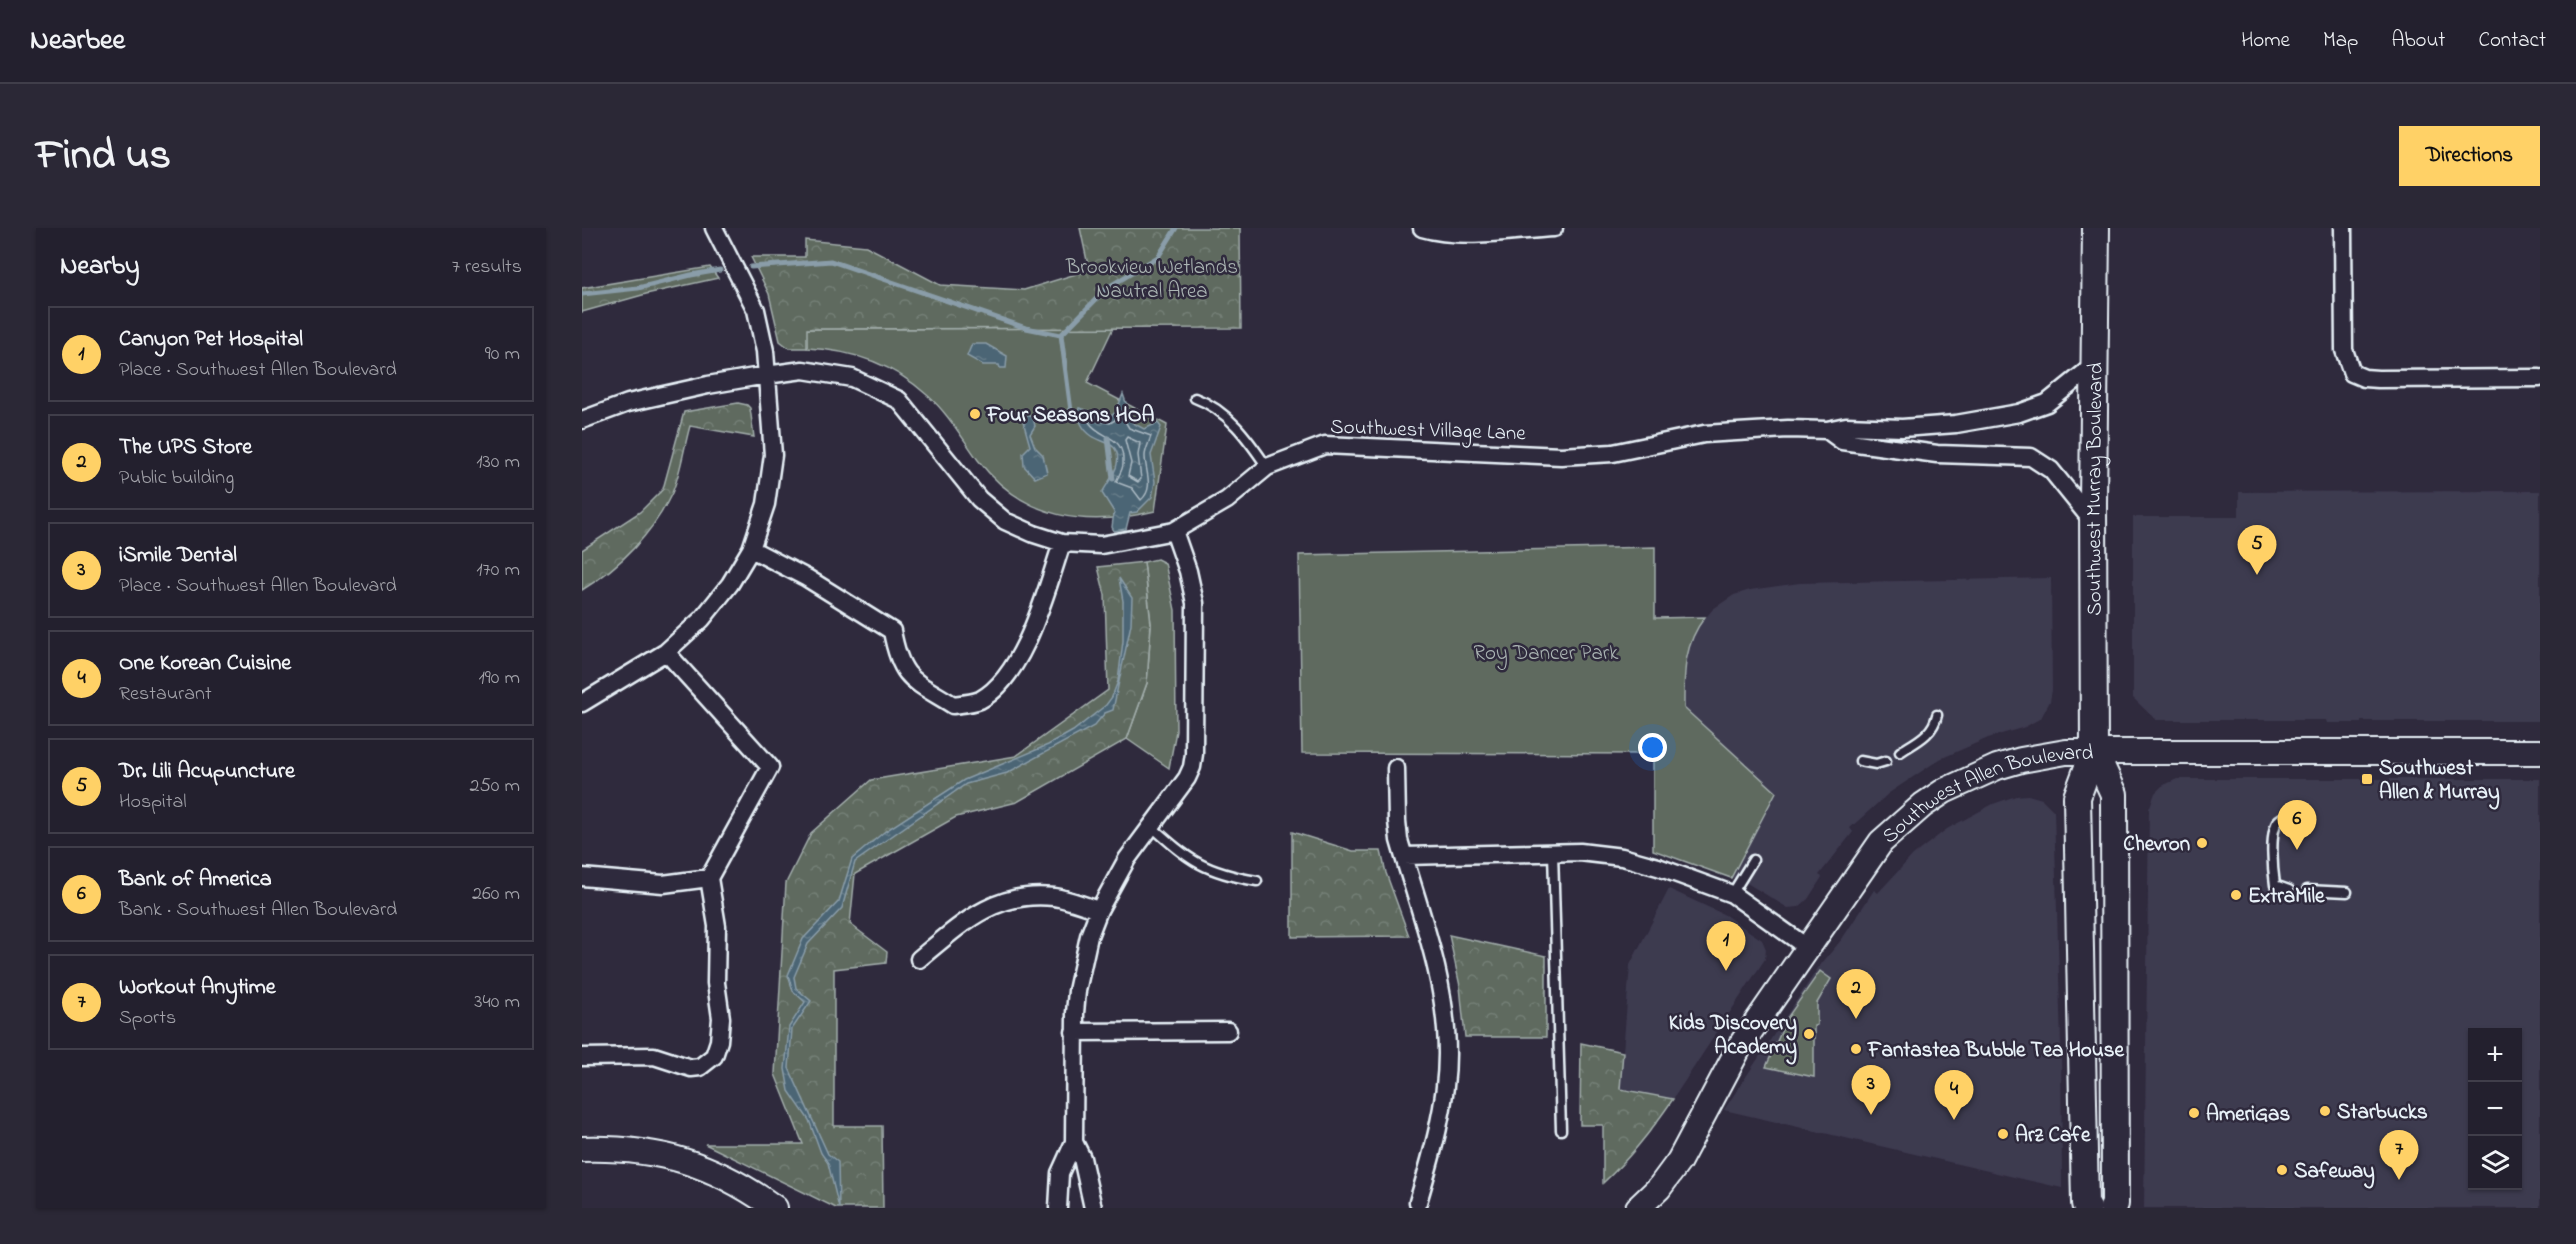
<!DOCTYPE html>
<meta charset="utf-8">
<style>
:root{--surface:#23202e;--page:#2b2836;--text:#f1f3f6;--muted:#a3a3aa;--line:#403e4a;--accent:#ffd166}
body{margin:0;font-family:"Indie Flower",sans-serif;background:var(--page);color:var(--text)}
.controls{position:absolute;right:18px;bottom:18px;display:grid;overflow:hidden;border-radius:0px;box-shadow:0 2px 4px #0004}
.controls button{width:54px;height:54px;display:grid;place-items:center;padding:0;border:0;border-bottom:2px solid var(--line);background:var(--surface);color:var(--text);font:30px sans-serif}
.you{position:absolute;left:1071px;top:520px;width:21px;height:21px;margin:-15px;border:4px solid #fff;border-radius:50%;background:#1a73e8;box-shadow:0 0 0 9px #1a73e833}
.badge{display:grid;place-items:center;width:39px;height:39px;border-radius:50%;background:var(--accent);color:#111;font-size:20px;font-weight:700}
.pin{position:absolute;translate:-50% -50px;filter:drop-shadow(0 2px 3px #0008)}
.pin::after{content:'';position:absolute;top:32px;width:21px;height:18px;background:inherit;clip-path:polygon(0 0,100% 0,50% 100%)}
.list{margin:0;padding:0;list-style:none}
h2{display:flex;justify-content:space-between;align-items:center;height:78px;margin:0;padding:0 24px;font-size:26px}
h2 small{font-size:20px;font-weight:400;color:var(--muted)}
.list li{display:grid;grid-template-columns:39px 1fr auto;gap:18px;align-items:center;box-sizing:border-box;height:96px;margin:0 12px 12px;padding:0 12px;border:2px solid var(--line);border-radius:0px}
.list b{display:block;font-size:22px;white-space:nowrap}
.list p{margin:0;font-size:20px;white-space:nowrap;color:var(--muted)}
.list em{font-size:20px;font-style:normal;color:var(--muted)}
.icon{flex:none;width:33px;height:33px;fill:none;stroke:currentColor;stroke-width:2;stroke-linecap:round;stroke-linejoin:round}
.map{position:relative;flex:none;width:1958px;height:980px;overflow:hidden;border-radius:0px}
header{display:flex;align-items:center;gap:36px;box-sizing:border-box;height:84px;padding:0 30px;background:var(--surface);border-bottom:2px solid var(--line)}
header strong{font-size:28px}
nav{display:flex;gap:33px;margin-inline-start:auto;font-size:21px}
.intro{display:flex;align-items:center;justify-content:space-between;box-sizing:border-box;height:144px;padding:0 36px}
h1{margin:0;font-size:42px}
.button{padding:15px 27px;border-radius:0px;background:var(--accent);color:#111;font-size:21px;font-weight:700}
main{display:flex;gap:36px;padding:0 36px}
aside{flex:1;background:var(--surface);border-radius:0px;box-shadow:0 2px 4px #0004}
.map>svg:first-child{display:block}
.built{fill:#3e3a50;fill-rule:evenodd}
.green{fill:#5e6a5f;stroke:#a3aeac;stroke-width:1.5}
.forest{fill:url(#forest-crowns);stroke:#a3aeac;stroke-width:1.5}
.water{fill:url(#water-ripples);stroke:#8a9da9;stroke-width:1.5}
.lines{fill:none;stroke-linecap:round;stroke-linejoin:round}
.shore{stroke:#aab9c3;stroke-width:1.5}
.stream{stroke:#8a9da9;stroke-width:5}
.lane-casing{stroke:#e8f1f8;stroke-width:13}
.street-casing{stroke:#e8f1f8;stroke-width:21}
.secondary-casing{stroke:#e8f1f8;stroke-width:28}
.primary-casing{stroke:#e8f1f8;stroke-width:30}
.lane{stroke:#2f2a3d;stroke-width:8}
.street{stroke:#2f2a3d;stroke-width:16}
.secondary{stroke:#2f2a3d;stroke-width:24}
.primary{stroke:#2f2a3d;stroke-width:26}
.poi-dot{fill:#ffd166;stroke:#2f2a3d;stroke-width:2}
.labels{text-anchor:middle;stroke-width:5;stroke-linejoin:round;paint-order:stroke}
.park-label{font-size:21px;fill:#aab4b3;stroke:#2f2a3d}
.poi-label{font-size:21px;font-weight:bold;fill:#e8f1f8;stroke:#2f2a3d;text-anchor:start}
.street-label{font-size:21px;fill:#e8f1f8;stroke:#2f2a3d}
</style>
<header>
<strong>Nearbee</strong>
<nav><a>Home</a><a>Map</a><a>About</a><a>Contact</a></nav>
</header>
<div class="intro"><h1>Find us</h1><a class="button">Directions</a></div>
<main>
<aside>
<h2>Nearby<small>7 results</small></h2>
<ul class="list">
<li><span class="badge">1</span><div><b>Canyon Pet Hospital</b><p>Place · Southwest Allen Boulevard</p></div><em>90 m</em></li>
<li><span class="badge">2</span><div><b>The UPS Store</b><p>Public building</p></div><em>130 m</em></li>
<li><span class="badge">3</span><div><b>iSmile Dental</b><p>Place · Southwest Allen Boulevard</p></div><em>170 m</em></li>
<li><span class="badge">4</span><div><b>One Korean Cuisine</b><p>Restaurant</p></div><em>190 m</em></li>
<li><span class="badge">5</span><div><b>Dr. Lili Acupuncture</b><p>Hospital</p></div><em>250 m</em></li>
<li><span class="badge">6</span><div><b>Bank of America</b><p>Bank · Southwest Allen Boulevard</p></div><em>260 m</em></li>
<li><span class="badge">7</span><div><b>Workout Anytime</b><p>Sports</p></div><em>340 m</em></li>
</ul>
</aside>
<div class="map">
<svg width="1958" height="980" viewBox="0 0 1958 980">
<defs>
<pattern id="forest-crowns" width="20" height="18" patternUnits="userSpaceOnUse" patternTransform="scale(1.5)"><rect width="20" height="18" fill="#5e6a5f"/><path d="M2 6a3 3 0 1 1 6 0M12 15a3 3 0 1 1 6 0" fill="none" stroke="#758077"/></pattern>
<pattern id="water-ripples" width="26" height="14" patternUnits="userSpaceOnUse" patternTransform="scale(1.5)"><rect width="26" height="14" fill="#4c6574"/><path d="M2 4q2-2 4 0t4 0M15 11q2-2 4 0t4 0" fill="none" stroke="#667c89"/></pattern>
</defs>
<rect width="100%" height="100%" fill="#2f2a3d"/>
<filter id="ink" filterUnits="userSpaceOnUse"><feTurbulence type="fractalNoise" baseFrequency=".0167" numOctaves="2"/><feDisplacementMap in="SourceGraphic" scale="12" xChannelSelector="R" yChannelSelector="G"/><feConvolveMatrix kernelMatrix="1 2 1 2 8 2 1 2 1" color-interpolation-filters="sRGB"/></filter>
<g filter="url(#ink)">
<path class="built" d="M 1958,263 L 1958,493 L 1779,493 L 1779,495 L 1745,495 L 1744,492 L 1574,492 L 1551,470 L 1551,289 L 1657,289 L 1657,264 Z
M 1469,350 L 1470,462 L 1468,473 L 1459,490 L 1443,499 L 1406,510 L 1358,531 L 1307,565 L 1268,600 L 1271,604 L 1237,647 L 1240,649 L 1226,671 L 1217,679 L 1206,680 L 1155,649 L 1149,650 L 1193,564 L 1102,480 L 1104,424 L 1112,404 L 1131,381 L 1152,367 L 1168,362 L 1218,355 Z
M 1595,551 L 1958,551 L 1958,980 L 1562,980 L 1567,581 L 1573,565 L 1580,558 ZM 1890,804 L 1936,804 L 1936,958 L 1890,958 Z
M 1446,567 L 1460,571 L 1472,583 L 1479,816 L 1480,960 L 1142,882 L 1236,740 L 1260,711 L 1292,662 L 1296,665 L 1331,627 L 1365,601 L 1411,576 L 1434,568 Z
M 1087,661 L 1143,687 L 1180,712 L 1184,721 L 1183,731 L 1091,871 L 1038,861 L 1048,737 Z"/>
<path class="green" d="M 531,100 L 505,155 L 585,197 L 573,283 C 504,300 442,292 396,232 C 380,210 366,185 345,167 C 311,136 270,122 225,120 L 224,101 Z
M 1073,319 L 1073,390 L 1123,389 C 1101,417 1102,447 1102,480 L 1194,564 L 1149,650 L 1071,622 L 1071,526 L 720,525 L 717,327 Z
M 575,331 L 583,335 L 593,382 L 594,503 L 587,540 L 545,511 L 565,455 L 569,396 L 562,334 Z
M 1238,743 L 1249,751 L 1235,775 L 1235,797 L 1232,798 L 1232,849 L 1184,839 L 1205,790 Z"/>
<path class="forest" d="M 498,0 L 658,0 L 659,100 L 225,101 L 225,120 L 207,120 L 198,113 L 187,66 L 169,29 L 223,29 L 223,12 L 284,18 L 358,57 L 442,62 L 507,42 Z
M 128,39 L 136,50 L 64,66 L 0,84 L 0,60 Z
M 156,175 L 165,177 L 168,180 L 172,209 L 108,198 C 102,219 99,244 90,265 C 71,305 38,339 0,362 L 0,322 L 58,284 L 81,261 L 102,184 Z
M 562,334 L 569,396 L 565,455 L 545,511 L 435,574 L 374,589 L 273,646 L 268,696 L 305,724 L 304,735 L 252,741 L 252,898 L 300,898 L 301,980 L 254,980 L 123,916 L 221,916 L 193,846 L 204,655 L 229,605 L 289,552 L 434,528 L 526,462 L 523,367 L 516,339 Z
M 710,604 L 771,623 L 799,623 L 804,645 L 827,708 L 710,709 Z
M 867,707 L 964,728 L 964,809 L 883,809 L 878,758 Z
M 999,815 L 1041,824 L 1038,861 L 1091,871 C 1070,902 1048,930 1021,955 L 1021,897 L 998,897 Z"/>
<path class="water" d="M 390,116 L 404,116 L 425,128 L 424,140 L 418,140 L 417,137 L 401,137 L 385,128 Z
M 541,166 L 551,195 L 562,201 L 576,195 L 579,199 L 569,227 L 573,254 L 570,269 L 555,284 L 548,285 L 544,301 L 532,303 L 530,299 L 532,284 L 520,265 C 524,257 534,245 535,236 C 539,214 522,216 510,208 C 501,202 494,190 497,180 L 527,189 L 534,184 Z
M 444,187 L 451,189 L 453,198 L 448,206 L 453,219 L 461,227 L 465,245 L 453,250 L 442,238 L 441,225 L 448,218 L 441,193 Z
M 537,350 L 550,370 L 549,396 L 531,482 L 523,485 L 512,498 L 425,545 L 384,556 L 273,634 L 260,680 L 226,716 L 212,749 L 214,760 L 229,773 L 210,801 L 207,840 L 246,926 L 256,934 L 257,980 L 246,935 L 239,925 L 227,892 L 207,863 L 203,841 L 207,799 L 223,774 L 211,763 L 206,747 L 221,711 L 257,673 L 270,631 L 302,604 L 382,552 L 466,517 L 491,503 L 524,477 L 530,469 L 536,453 L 541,413 L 541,373 Z"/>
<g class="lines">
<path class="shore" d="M 540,188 L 547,200 L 569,208 C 567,215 563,222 563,228 C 563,243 573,260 559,272 L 550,260 L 534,254 C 536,248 541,242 541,236 C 543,206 519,212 507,194 L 510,191 L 528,195 Z
M 545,209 L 558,215 L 556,227 L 559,251 L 556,254 L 546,248 L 549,235 L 543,212 Z"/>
<path class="stream" d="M 169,39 L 249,33 L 444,100 L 479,107
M 0,66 L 56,60 L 109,47 L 138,42
M 499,191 L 489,183 L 479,107 L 525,60 L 576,29 L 594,0
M 526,210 L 531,251"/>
<defs>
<path id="lane" d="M 613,170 C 646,182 666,211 685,239
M 1318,524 C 1333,514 1351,507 1355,487
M 1278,533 L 1294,536 L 1304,533
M 1704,588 C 1703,588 1696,592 1696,593 C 1687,604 1691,643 1693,657 L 1707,662
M 569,598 C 608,633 622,644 675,653
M 971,624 L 979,902
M 1725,662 L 1765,664
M 1150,666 L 1171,632"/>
<path id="street" d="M 840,0 C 881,12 930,2 972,0
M 1761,0 L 1762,122 L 1770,145 L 1782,150 L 1796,151 L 1958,150
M 0,192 L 46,175 L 126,157 L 184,147 L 221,142 L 270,150 L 317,172 L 397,271 L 423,293 L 452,306 L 480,315 L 519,317 L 592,303 L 645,272 L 685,239 L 743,217 L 979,228 L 1031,225 L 1122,206 L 1206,201 L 1245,202 L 1264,198 L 1320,200 L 1374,196 L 1437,185 L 1465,175 L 1511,138
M 1245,202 L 1260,213 L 1355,226 L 1449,229 L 1469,242 L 1511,294
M 169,321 L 225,350 L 310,403 C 319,452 331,452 371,477 C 379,476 391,475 398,472 C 443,448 465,360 480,315
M 84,424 L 188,539 L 127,650
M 0,475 L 84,424 L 120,391 L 148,356 L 169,321 L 184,276 L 191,227 L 183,123 L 174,82 L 132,0
M 814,540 L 815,593 L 817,612 C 837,682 865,751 865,826 C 865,876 850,927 836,974
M 822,628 L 998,624 L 1040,629 L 1076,639 L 1150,666 L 1226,720
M 0,649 L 81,656 L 127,650
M 337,731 C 378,697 413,662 472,669 C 487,671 502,678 517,682
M 492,804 L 646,803
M 0,829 L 72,828 L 109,840 L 118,839 L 132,828 L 137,813 L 139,790 L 134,755 L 135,698 L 127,650
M 492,914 L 500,930 L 511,980
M 476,980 L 478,945 L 492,914 L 493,785 L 495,763 L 507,708 L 517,682 L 545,631 L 605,550 L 610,539 L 612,526 L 613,375 L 606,343 L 592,303"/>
<g id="secondary">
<path d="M 0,921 C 76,919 131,935 193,980"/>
<path id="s1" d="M 1056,980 L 1077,960 L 1097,933 L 1158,818 L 1299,614 L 1341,577 L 1362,563 L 1415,539 L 1439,532 L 1484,524 L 1958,524"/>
</g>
<g id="primary">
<path d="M 1512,523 L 1532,566 L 1533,976 L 1531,980"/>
<path id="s2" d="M 1506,980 L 1503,976 L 1495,569 L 1512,523 L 1511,275 L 1514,0"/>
</g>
</defs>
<use href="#lane" class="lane-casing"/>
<use href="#street" class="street-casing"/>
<use href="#secondary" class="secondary-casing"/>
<use href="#primary" class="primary-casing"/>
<use href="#lane" class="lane"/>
<use href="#street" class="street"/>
<use href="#secondary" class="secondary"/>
<use href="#primary" class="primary"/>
</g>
</g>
<g class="poi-dot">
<circle cx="393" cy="186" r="6"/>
<rect x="1779" y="545" width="12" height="12" rx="3"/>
<circle cx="1620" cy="615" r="6"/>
<circle cx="1654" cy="667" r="6"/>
<circle cx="1227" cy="806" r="6"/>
<circle cx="1274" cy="821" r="6"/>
<circle cx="1743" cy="883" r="6"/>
<circle cx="1612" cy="885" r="6"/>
<circle cx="1421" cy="906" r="6"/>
<circle cx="1700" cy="942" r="6"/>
</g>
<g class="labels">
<g class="park-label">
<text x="570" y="45">Brookview Wetlands<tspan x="570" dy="24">Nautral Area</tspan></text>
<text x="964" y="431">Roy Dancer Park</text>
</g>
<g class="poi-label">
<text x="405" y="193">Four Seasons HOA</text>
<text x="1797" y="546">Southwest<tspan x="1797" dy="24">Allen &amp; Murray</tspan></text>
<text x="1608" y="622" text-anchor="end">Chevron</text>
<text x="1666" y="674">ExtraMile</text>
<text x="1215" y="801" text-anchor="end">Kids Discovery<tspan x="1215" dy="24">Academy</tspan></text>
<text x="1286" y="828">Fantastea Bubble Tea House</text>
<text x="1755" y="890">Starbucks</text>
<text x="1624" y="892">AmeriGas</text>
<text x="1433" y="913">Arz Cafe</text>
<text x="1712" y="949">Safeway</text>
</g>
<g class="street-label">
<text transform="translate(846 201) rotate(2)" y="7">Southwest Village Lane</text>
<text dy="7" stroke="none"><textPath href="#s2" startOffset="723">Southwest Murray Boulevard</textPath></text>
<text dy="7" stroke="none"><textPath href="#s1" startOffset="562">Southwest Allen Boulevard</textPath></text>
</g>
</g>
</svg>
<div class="controls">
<button>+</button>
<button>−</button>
<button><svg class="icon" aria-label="layers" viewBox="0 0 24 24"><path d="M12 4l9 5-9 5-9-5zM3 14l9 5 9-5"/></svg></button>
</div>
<div class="you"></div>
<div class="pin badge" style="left:1144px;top:743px">1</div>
<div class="pin badge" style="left:1274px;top:791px">2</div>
<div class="pin badge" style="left:1289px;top:887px">3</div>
<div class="pin badge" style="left:1372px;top:892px">4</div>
<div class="pin badge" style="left:1675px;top:347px">5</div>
<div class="pin badge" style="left:1715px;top:622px">6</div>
<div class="pin badge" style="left:1817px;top:952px">7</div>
</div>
</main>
